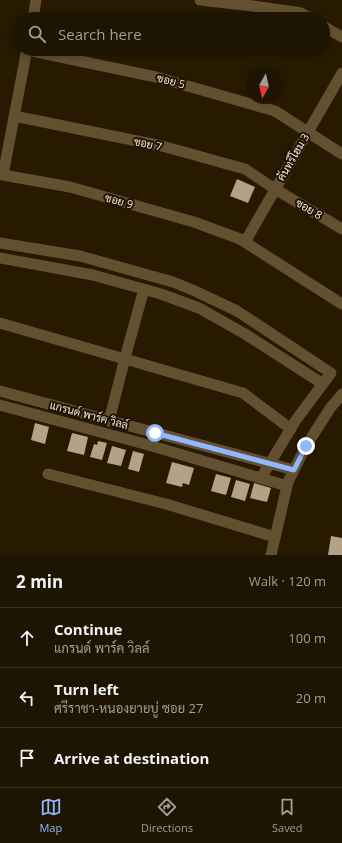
<!DOCTYPE html>
<meta charset="utf-8">
<style>
:root{--surface:#1d1401;--page:#2a2110;--text:#f1f3f6;--muted:#a09e99;--line:#3b3323;--accent:#91b8fd}
body{margin:0;font-family:"Open Sans",Sarabun,sans-serif;background:var(--page);color:var(--text)}
.compass{position:absolute;left:246px;top:68px;width:36px;height:36px;border-radius:50%;background:var(--surface);box-shadow:0 2px 6px #0003;rotate:188deg}
.stop{position:absolute;width:12px;height:12px;margin:-9px;border:3px solid #91b8fd;border-radius:50%;background:#fff}
.stop.end{background:#91b8fd;border-color:#fff;box-shadow:0 1px 4px #0008}
.list{margin:0;padding:0;list-style:none}
h2{display:flex;justify-content:space-between;align-items:center;height:52px;margin:0;padding:0 16px;font-size:17px}
h2 small{font-size:13px;font-weight:400;color:var(--muted)}
.list li{display:grid;grid-template-columns:26px 1fr auto;gap:12px;align-items:center;box-sizing:border-box;height:60px;padding:0 16px;border-top:1px solid var(--line)}
.list b{display:block;font-size:15px;white-space:nowrap}
.list p{margin:0;font-size:13px;white-space:nowrap;color:var(--muted)}
.list em{font-size:13px;font-style:normal;color:var(--muted)}
.icon{flex:none;width:22px;height:22px;fill:none;stroke:currentColor;stroke-width:2;stroke-linecap:round;stroke-linejoin:round}
.map{position:relative;flex:none;width:342px;height:555px;overflow:hidden}
.search{position:absolute;background:var(--surface);box-shadow:0 2px 6px #0003;left:12px;right:12px;top:12px;height:44px;display:flex;align-items:center;gap:10px;box-sizing:border-box;padding:0 14px;border-radius:22px;color:var(--muted);font-size:15px}
.sheet{height:232px;background:var(--surface)}
nav{display:flex;justify-content:space-around;align-items:center;box-sizing:border-box;height:56px;border-top:1px solid var(--line);background:var(--surface);font-size:11px;color:var(--muted)}
nav a{display:grid;justify-items:center;gap:2px}
nav .on{color:var(--accent)}
.map>svg:first-child{display:block}
.building{fill:#b3a285}
.lines{fill:none;stroke-linecap:round;stroke-linejoin:round}
.minor{stroke:#625031;stroke-width:11}
.route{stroke:#91b8fd;stroke-width:5}
.labels{text-anchor:middle;stroke-width:4;stroke-linejoin:round;paint-order:stroke}
.street-label{font-size:11px;fill:#f2e9da;stroke:#1d1100}
</style>
<div class="map">
<svg width="342" height="555" viewBox="0 0 342 555">
<rect width="100%" height="100%" fill="#271a01"/>
<path class="building" d="M 237,179 L 255,187 L 248,203 L 230,196 Z
M 35,423 L 49,427 L 45,444 L 31,440 Z
M 72,433 L 88,437 L 84,455 L 67,451 Z
M 98,441 L 107,443 L 102,460 L 90,457 L 94,444 L 97,445 Z
M 112,446 L 126,450 L 121,466 L 107,463 Z
M 133,451 L 144,454 L 139,472 L 128,469 Z
M 172,462 L 194,468 L 189,485 L 183,483 L 182,487 L 166,483 Z
M 216,474 L 231,478 L 226,495 L 211,491 Z
M 236,480 L 250,484 L 245,501 L 231,497 Z
M 254,483 L 271,488 L 267,502 L 250,498 Z
M 331,536 L 342,538 L 342,555 L 328,555 Z"/>
<g class="lines">
<path class="minor" d="M 200,0 L 253,6 L 301,13 L 311,19
M 33,19 L 36,0
M 323,26 L 342,37
M 27,49 L 3,175 L 70,187 L 194,222 L 240,239 L 342,304
M 27,50 L 156,77 L 275,111 L 342,154
M 14,116 L 162,146 L 245,169 L 275,189 L 342,229
M 245,242 L 342,73
M 0,243 L 80,256 L 173,282 L 195,291 L 237,311 L 331,373 L 296,420 L 261,478
M 0,258 L 93,275 L 161,294 L 199,308 L 245,334 L 323,384
M 0,323 L 243,393 L 291,429
M 0,391 L 294,470
M 0,405 L 152,446 L 287,486
M 109,421 L 125,358 L 144,289
M 48,474 L 166,504 L 275,537
M 271,555 L 288,482 L 306,446 L 331,407 L 342,394"/>
</g>
<g class="lines">
<path class="route" d="M 155,433 L 294,470 L 306,446"/>
</g>
<g class="labels">
<g class="street-label">
<text transform="translate(171 81) rotate(15)" y="4">ซอย 5</text>
<text transform="translate(148 144) rotate(12)" y="4">ซอย 7</text>
<text transform="translate(293 157) rotate(-60)" y="4">คันทรีโฮม 3</text>
<text transform="translate(119 201) rotate(16)" y="4">ซอย 9</text>
<text transform="translate(309 209) rotate(31)" y="4">ซอย 8</text>
<text transform="translate(89 415) rotate(15)" y="4">แกรนด์ พาร์ค วิลล์</text>
</g>
</g>
</svg>
<svg class="compass" viewBox="-18 -18 36 36"><path d="M0-13l5 13h-10z" fill="#e53935"/><path d="M0 13l5-13h-10z" fill="#a09e99"/></svg>
<div class="stop" style="left:155px;top:433px"></div>
<div class="stop end" style="left:306px;top:446px"></div>
<div class="search"><svg class="icon" aria-label="search" viewBox="0 0 24 24"><circle cx="10" cy="10" r="6"/><path d="M15 15l6 6"/></svg>Search here</div>
</div>
<section class="sheet">
<h2>2 min<small>Walk · 120 m</small></h2>
<ul class="list">
<li><svg class="icon" aria-label="ahead" viewBox="0 0 24 24"><path d="M12 20V5M6 11l6-6 6 6"/></svg><div><b>Continue</b><p>แกรนด์ พาร์ค วิลล์</p></div><em>100 m</em></li>
<li><svg class="icon" aria-label="left" viewBox="0 0 24 24"><path d="M17 20v-9H6M10 6l-5 5 5 5"/></svg><div><b>Turn left</b><p>ศรีราชา-หนองยายบู่ ซอย 27</p></div><em>20 m</em></li>
<li><svg class="icon" aria-label="arrive" viewBox="0 0 24 24"><path d="M6 21V4h12l-3 4 3 4H6"/></svg><div><b>Arrive at destination</b></div></li>
</ul>
</section>
<nav>
<a class="on"><svg class="icon" aria-label="map" viewBox="0 0 24 24"><path d="M3 6l6-2 6 2 6-2v14l-6 2-6-2-6 2zM9 4v14M15 6v14"/></svg>Map</a>
<a><svg class="icon" aria-label="directions" viewBox="0 0 24 24"><path d="M12 3l9 9-9 9-9-9zM9 14v-3h6M13 9l2 2-2 2"/></svg>Directions</a>
<a><svg class="icon" aria-label="saved" viewBox="0 0 24 24"><path d="M7 4h10v16l-5-4-5 4z"/></svg>Saved</a>
</nav>
